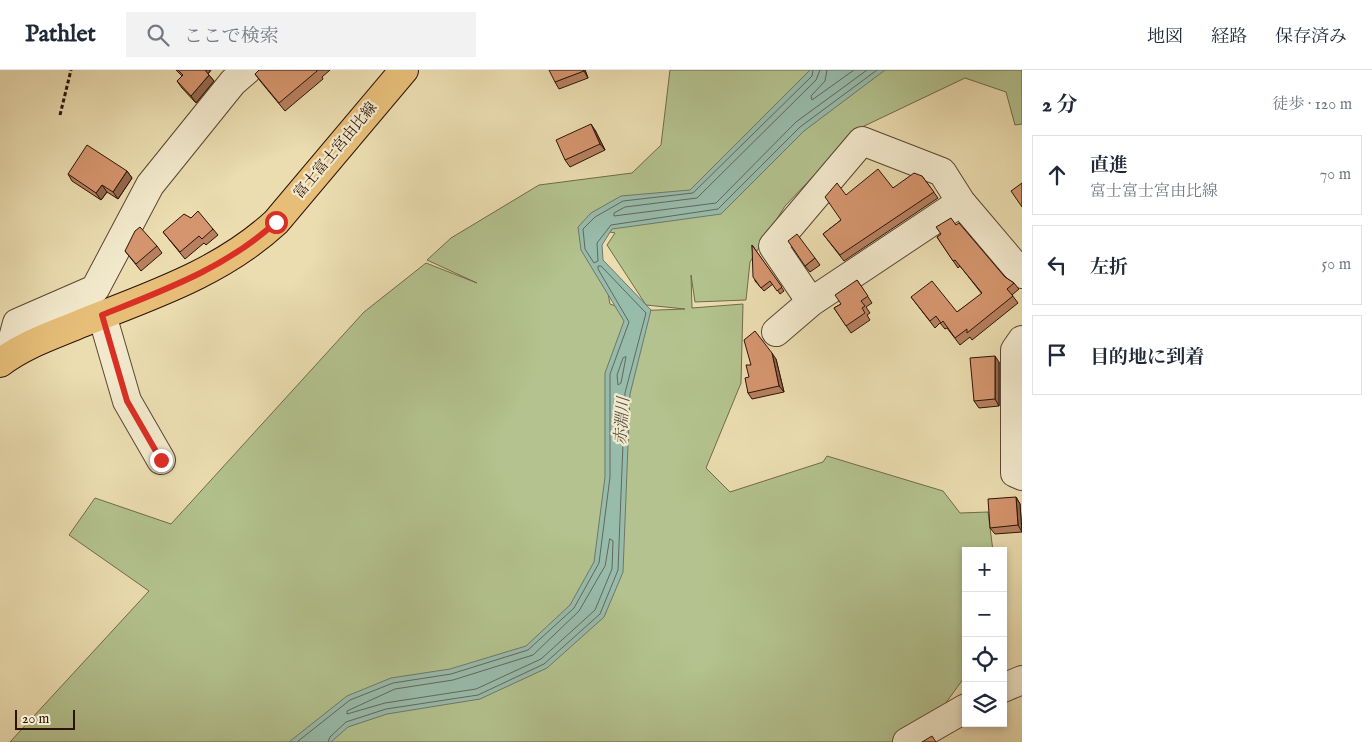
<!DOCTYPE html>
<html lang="ja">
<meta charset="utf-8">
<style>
:root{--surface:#fff;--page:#f2f2f3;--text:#1f2937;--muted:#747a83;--line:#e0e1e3}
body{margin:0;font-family:"IM FELL English","Noto Serif JP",serif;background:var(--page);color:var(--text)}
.controls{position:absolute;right:15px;bottom:15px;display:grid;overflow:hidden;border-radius:0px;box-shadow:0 2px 8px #0003}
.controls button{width:45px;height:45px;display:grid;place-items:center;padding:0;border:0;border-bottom:1px solid var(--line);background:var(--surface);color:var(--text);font:25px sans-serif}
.scale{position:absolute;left:15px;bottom:12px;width:60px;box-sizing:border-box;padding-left:5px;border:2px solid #2c1308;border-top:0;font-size:14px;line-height:18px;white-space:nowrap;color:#2c1308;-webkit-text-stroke:4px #f2e9cc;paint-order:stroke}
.stop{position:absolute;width:15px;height:15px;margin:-11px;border:4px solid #d93025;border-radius:50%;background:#fff}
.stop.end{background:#d93025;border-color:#fff;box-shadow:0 1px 5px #0008}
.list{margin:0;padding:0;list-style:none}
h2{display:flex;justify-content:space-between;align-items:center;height:65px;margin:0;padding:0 20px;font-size:21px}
h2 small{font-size:16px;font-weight:400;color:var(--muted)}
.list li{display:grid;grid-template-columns:32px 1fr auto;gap:15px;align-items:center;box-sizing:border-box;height:80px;margin:0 10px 10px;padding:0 10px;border:1px solid var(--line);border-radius:0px}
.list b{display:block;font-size:19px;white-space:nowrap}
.list p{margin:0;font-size:16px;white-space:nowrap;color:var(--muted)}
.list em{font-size:16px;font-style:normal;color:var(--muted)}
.icon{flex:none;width:28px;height:28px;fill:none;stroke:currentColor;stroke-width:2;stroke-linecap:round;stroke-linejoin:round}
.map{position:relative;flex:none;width:1022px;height:672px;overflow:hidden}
header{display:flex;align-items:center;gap:30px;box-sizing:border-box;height:70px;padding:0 25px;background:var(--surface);border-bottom:1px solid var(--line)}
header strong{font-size:24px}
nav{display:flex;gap:28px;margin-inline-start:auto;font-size:18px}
.search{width:350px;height:45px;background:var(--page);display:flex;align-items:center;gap:12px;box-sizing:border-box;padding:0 18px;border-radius:0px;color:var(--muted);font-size:19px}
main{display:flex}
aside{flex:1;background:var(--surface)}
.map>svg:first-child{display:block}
.green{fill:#b3c28e;stroke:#706a4b;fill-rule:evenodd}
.water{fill:#98bcac;stroke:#6d786a}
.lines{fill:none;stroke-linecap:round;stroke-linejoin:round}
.shore{stroke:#62685a;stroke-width:1}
.minor-casing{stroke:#5c4632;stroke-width:30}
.major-casing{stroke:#2c1308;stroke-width:30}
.path{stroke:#2c1308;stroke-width:3;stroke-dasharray:4 2.5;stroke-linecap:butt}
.minor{stroke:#f2e9cc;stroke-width:28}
.major{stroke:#e6be78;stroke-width:28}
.wall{fill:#b7805f;stroke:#2c1308}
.shaded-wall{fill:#95684d;stroke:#2c1308}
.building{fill:#d5956e;stroke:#2c1308}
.route{stroke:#d93025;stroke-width:6}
.labels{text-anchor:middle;stroke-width:4.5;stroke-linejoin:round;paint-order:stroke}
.street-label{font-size:15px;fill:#2c1308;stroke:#f2e9cc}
.water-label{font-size:16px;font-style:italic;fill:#524e41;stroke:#f2e9cc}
</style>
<header>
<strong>Pathlet</strong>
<div class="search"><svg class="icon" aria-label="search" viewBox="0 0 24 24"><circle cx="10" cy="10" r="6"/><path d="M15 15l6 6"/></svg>ここで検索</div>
<nav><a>地図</a><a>経路</a><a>保存済み</a></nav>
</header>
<main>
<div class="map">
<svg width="1022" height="672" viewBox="0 0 1022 672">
<rect width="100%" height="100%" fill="#ebddb0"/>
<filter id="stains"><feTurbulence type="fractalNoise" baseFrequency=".004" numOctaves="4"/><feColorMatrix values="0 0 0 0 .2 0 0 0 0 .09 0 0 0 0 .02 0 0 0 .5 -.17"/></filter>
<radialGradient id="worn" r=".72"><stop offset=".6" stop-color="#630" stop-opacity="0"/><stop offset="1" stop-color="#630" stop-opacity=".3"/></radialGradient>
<path class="green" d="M 670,0 L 1022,0 L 1022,54 L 1015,55 L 1006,22 L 965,8 L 860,58 L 841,77 L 785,136 L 750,192 L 746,230 L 695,232 L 691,205 L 692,238 L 743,234 L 741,313 L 706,398 L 730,422 L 823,392 L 827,386 L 943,421 L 960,443 L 988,442 L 993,481 L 966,481 L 966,605 L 935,648 L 896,672 L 10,672 L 149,521 L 69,465 L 95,428 L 171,454 L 364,242 L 426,193 L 477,213 L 427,190 L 451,168 L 539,115 L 632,103 L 661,75 ZM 596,159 L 615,163 L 607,175 L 646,235 L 685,239 L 630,241 L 610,234 Z"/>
<path class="water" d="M 810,0 L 885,0 L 804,61 L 721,144 L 612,159 L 602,175 L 603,190 L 651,240 L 630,324 L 623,502 L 604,547 L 547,598 L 480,629 L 387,644 L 348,657 L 331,672 L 289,672 L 347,626 L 391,608 L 450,599 L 526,576 L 570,535 L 594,492 L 605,407 L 605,303 L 624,251 L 581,180 L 578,157 L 591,143 L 621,126 L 690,120 Z"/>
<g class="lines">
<path class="shore" d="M 813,0 L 812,6 L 693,123 L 623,131 L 595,147 L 583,159 L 585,179 L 594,193 L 598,191 L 597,173 L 611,155 L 718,139 L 800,57 L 877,0
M 820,0 L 816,10 L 697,128 L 625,137 L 614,143 L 614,146 L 716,133 L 796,52 L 867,0
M 827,0 L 825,11 L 811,26 L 812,30 L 854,0
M 626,287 L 621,313 L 618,315 L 617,305 L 623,288 Z
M 610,469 L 613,471 L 612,499 L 595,540 L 541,589 L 476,619 L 385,633 L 347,644 L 347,641 L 395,619 L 453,610 L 533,585 L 579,541 L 605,496 Z
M 297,672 L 350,630 L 393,613 L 451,604 L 528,580 L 574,538 L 599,493 L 610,407 L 610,304 L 629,252 L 598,199 L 598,196 L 601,196 L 646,243 L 625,323 L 618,500 L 600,544 L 544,594 L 478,625 L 386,639 L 346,652 L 330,667 L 328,672"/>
<defs>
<path id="minor" d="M 811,232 L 773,176 L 862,71 L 942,102 L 961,132 L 1022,204
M 102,245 L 127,331 L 161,390
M 776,262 L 811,232 L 961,132
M 1022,270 L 1015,280 L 1015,403 L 1022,406
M 8,287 L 17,253 L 95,219 L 150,115 L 233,12 L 247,0
M 1003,618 L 1022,610
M 907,672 L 966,638"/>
<path id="major" d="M 0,293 C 25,274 54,265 82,253 C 150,226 221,203 276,152 L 404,0"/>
</defs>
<use href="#minor" class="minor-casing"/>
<use href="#major" class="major-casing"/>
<path class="path" d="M 60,45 L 71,0"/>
<use href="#minor" class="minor"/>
<use href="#major" class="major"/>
</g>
<path class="wall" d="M 176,0 L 211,0 L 208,4 L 214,11 L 196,33 L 182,18 L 177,11 L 182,6 Z
M 259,0 L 330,0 L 322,7 L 323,9 L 285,41 L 261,12 L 255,4 Z
M 585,0 L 588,8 L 559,19 L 555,12 Z
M 595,60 L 605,80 L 570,97 L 565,90 Z
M 127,101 L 132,108 L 118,129 L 107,122 L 101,130 L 72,111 L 68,104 Z
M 922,106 L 938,128 L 844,191 L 823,164 L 841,150 L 846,125 L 893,118 Z
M 191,148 L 213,159 L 218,165 L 206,175 L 204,173 L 185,189 L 163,162 Z
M 956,155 L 1005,207 L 1014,213 L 1019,219 L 1012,225 L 1018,233 L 972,270 L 970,267 L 960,275 L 947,258 L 945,259 L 940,253 L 935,258 L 911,227 L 957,242 L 982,224 L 960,196 L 958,198 L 937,167 Z
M 752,175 L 784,221 L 780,224 L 773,214 L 764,221 L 755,211 Z
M 157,176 L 162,183 L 141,201 L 125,181 Z
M 815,188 L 820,195 L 810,202 L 805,196 Z
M 857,210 L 872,233 L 866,237 L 870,243 L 867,245 L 870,250 L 851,263 L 834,238 L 841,234 Z
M 776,289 L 784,322 L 752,329 L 748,323 L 751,295 Z
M 999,292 L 999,336 L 979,338 L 974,331 Z
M 1016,427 L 1020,434 L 1022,462 L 995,464 L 990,458 Z"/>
<path class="shaded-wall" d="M 204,0 L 211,0 L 207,5 Z
M 583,0 L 585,0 L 588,8 L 584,1 Z
M 209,5 L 214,11 L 196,33 L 191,26 Z
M 591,54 L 595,60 L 605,80 L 600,74 Z
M 127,101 L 132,108 L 118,129 L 113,122 Z
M 102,115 L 107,122 L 101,130 L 96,123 Z
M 772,283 L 776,289 L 784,322 L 779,316 Z
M 995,286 L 999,292 L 999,336 L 995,329 Z
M 1016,427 L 1020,434 L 1022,462 L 1018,455 Z"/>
<path class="building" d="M 178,0 L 205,0 L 209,5 L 191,26 L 177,11 L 183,5 Z
M 259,0 L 317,0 L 317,1 L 279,33 L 255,4 Z
M 549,0 L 583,0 L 584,1 L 555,12 Z
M 591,54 L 600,74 L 565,90 L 556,70 Z
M 87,75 L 127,101 L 113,122 L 102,115 L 96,123 L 68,104 Z
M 878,99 L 893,118 L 914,103 L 922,106 L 934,122 L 840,185 L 823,164 L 841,150 L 825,127 L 837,113 L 846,125 Z
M 1022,113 L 1022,137 L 1011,121 Z
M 198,141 L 213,159 L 202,169 L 199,166 L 180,182 L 163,162 L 184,144 L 191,148 Z
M 951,148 L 956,155 L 959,153 L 1005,207 L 1014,213 L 1007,219 L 1013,226 L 967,263 L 967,259 L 955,268 L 943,251 L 941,253 L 936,246 L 930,251 L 911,227 L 932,211 L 957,242 L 982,223 L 955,190 L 953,191 L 937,167 L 941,164 L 936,157 Z
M 140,157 L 157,176 L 136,194 L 125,181 L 135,161 Z
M 797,164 L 815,188 L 805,196 L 788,171 Z
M 752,175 L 782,217 L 777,221 L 770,211 L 761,218 L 753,207 Z
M 857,210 L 868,226 L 861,231 L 865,236 L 862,238 L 865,243 L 846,256 L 834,238 L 841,234 L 835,225 Z
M 755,261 L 772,283 L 779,316 L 748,323 L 745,308 L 749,307 L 746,295 L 751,295 L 744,270 Z
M 995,286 L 995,329 L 974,331 L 970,288 Z
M 1016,427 L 1018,455 L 990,458 L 988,429 Z
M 932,666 L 936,672 L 922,672 Z"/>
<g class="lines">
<path class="route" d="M 161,390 L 127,331 L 102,245 C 164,220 226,198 276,152"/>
</g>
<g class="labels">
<g class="street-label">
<text transform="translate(335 80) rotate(-50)" y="5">富士富士宮由比線</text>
</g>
<g class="water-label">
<text transform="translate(621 351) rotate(-86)" y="6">赤淵川</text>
</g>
</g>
<rect width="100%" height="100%" filter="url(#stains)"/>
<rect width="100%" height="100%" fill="url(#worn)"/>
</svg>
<div class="controls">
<button>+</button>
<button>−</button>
<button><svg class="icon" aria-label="locate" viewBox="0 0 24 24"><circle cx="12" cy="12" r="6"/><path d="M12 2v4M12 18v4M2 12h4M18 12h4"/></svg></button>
<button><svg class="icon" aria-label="layers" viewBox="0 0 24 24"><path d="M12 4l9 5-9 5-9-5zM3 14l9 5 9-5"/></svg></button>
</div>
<div class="scale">20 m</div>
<div class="stop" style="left:276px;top:152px"></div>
<div class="stop end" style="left:161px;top:390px"></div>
</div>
<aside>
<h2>2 分<small>徒歩 · 120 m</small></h2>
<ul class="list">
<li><svg class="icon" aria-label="ahead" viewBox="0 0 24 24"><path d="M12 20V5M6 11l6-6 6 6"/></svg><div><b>直進</b><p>富士富士宮由比線</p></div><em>70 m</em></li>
<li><svg class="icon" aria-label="left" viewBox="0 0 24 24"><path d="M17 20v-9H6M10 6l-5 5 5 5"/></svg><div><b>左折</b></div><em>50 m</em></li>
<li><svg class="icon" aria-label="arrive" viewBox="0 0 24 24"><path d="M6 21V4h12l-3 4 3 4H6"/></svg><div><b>目的地に到着</b></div></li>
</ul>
</aside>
</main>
